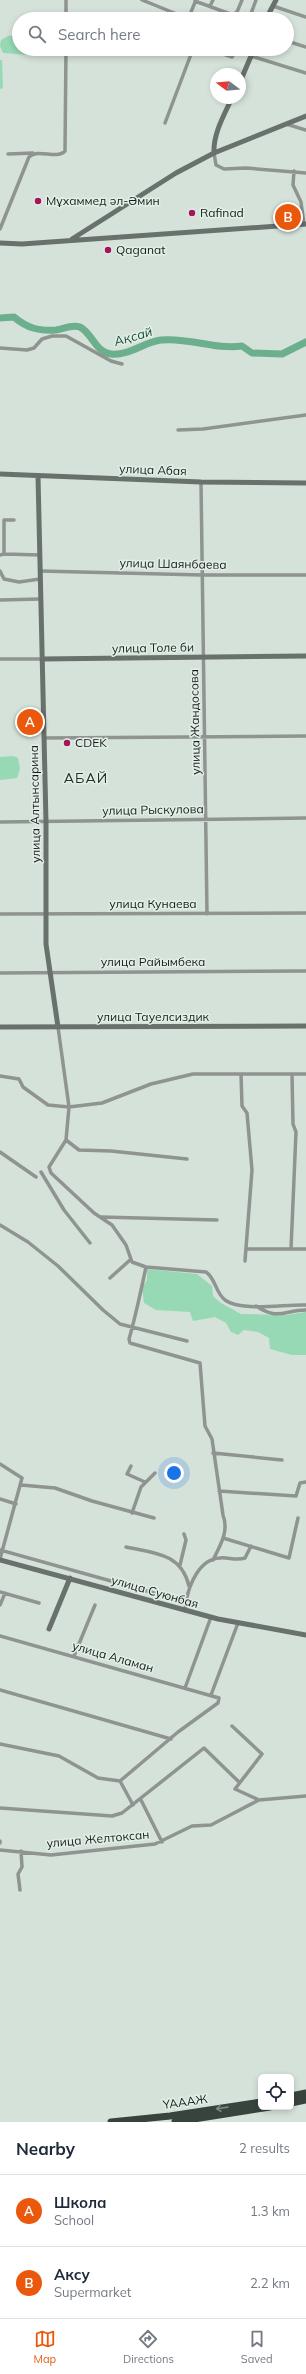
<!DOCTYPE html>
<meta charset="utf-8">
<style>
:root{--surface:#fff;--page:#f2f2f3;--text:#1f2937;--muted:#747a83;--line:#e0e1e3;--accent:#ea580c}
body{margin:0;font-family:Mulish,sans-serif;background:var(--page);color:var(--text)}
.controls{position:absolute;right:12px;bottom:12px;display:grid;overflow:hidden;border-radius:6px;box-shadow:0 2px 6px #0003}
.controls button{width:36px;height:36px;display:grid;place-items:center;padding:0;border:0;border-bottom:1px solid var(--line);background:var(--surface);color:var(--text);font:20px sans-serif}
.compass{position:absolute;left:210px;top:68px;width:36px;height:36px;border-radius:50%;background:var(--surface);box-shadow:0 2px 6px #0003;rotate:286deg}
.you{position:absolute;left:174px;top:1473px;width:14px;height:14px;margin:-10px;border:3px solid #fff;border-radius:50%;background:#1a73e8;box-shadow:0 0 0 6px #1a73e833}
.badge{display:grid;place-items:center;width:26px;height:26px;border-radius:50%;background:var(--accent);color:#fff;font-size:13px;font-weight:700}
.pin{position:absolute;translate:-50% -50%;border:2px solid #fff;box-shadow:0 1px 4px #0006}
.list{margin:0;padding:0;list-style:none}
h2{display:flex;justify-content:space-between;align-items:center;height:52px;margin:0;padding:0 16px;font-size:17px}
h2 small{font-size:13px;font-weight:400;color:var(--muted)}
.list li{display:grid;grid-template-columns:26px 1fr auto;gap:12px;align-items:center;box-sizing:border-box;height:72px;padding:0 16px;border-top:1px solid var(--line)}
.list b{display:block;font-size:15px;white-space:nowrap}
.list p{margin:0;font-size:13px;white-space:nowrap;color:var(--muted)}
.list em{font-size:13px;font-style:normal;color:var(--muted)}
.icon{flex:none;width:22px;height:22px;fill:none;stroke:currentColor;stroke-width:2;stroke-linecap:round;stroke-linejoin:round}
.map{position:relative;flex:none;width:306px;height:2122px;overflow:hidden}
.search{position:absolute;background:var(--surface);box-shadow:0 2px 6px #0003;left:12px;right:12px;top:12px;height:44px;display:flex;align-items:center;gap:10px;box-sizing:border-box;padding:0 14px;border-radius:22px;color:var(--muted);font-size:15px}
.sheet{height:196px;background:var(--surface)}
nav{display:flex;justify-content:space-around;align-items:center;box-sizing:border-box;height:56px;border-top:1px solid var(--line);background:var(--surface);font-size:11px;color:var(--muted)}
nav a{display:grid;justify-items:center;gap:2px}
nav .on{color:var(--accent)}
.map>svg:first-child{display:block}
.green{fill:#96d9b4}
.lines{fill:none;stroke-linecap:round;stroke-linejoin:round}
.river{stroke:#6baf8c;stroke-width:7}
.street{stroke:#8f9491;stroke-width:3.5}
.secondary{stroke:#69716c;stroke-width:5}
.highway{stroke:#38433d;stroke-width:7}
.oneway{stroke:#7c8881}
.poi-dot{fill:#a51658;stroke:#e2efe7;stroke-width:1.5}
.labels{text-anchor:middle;stroke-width:3;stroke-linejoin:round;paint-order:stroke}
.poi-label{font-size:12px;fill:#181d1a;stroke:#e2efe7;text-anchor:start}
.street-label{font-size:12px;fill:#181d1a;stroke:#e2efe7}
.water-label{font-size:13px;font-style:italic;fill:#1a4f36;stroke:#e2efe7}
.quarter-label{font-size:14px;letter-spacing:1px;fill:#28322c;stroke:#e2efe7}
</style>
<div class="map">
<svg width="306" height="2122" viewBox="0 0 306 2122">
<rect width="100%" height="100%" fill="#d5e2da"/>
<path class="green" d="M 19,35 L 19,49 L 49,50 L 41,56 L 3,53 L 0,46 L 1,40 L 8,36 Z
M 0,60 L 2,60 L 3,88 L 0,89 Z
M 13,756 L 18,758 L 20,769 L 17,778 L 0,780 L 0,757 Z
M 147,1269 L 197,1274 L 212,1286 L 213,1296 L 221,1303 L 241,1314 L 286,1315 L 306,1312 L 306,1355 L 292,1355 L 270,1349 L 269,1338 L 258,1332 L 244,1330 L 238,1335 L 231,1332 L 226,1323 L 215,1317 L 193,1321 L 190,1312 L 156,1310 L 144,1303 L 142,1288 L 147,1280 Z"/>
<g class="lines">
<path class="river" d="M 0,318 L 14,317 C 27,328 38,331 56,330 C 64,329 71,324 80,327 C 92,333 96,353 111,354 C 129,356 144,342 161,340 C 189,337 215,350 242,346 L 252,353 L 282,354 L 306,342"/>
<path class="street" d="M 66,0 L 66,19
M 142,0 L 189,19
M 195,1 L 233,15 L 237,12 L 242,0
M 210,6 L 213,0
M 273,6 L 306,17
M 188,19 L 196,0
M 249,19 L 256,0
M 287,41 L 306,47
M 209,49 L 232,57 L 237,49
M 251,56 L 306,73
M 165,123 L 193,49
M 286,124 L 306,130
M 214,153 L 216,165 L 224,169 L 246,168 L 306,173
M 8,154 L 33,153
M 294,171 L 293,185 L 301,202 L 304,225
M 0,229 L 29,157 C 38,148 57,160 65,151 L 66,49
M 0,348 L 27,350 L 34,348 L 42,339 L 52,336 L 66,336 L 111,361 L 122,364
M 178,430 L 203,429 L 306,415
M 201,482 L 207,914
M 4,554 L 40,555
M 0,555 L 4,554 L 4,520 L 14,520
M 0,571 L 4,579 L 19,582 L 40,579
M 40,571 L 202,575 L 306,575
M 0,600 L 40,599
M 0,659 L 42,659
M 44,738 L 306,736
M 0,822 L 306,818
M 0,914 L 306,913
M 0,973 L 306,971
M 58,1027 L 69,1107 L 66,1140 L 49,1167 L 51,1173 L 94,1213 L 112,1225 L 126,1245 L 132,1262 L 146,1267 L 206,1272 C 216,1279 215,1292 225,1300 C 241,1312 285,1304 306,1305
M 241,1074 L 242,1106 L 247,1113 L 252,1170 L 245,1261
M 0,1076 L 19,1079 L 23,1087 L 48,1105 L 69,1107 L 102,1103 L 151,1084 L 193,1074 L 306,1074
M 66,1140 L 79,1150 L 111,1151 L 187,1159
M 0,1152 L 36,1177
M 41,1172 L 64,1210 L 90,1243
M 101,1217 L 217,1220
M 0,1225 L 28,1242 L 58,1266 L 103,1310 L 120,1324 L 187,1341
M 246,1249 L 306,1249
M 291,1249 L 296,1132 L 293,1124 L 292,1074
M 146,1267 C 141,1290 136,1315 129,1339 L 130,1343 L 200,1363 L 205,1426 L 212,1439 L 223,1515 C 229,1531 221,1544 213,1560
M 110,1278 L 130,1260
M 256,1306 C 279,1321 284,1310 306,1310
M 213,1453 L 282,1460
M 0,1464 L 22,1478 L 0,1559
M 131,1466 L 127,1474 L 145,1482
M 21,1485 L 55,1488 L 92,1501 L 154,1518
M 219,1491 L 296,1496 L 300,1483 L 306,1482
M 0,1499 L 16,1504
M 132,1513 L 141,1487 L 155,1473
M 223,1538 L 289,1558 L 298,1518
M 126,1547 C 154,1553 181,1553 189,1586
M 0,1550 L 186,1602 L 185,1611
M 180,1565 L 186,1540 L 184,1534
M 0,1592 L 39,1603
M 186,1602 C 189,1585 199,1559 220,1558 C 228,1557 236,1561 245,1558 L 251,1546
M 0,1605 L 5,1593
M 0,1636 L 219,1698 L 218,1703 L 178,1732 L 120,1781
M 74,1656 L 95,1605
M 185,1688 L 211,1617
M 0,1690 L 171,1739
M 211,1695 L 238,1623
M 232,1726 L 262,1754 L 235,1789 L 259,1800
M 0,1744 L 59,1756 L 98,1778 L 120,1781 L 133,1805
M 141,1800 L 162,1842
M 0,1808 L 112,1816 L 122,1813 L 204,1748 L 239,1782
M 0,1841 L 0,1843
M 0,1850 L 51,1855 L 155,1844 L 192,1826 L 211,1825 L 259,1800 L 306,1796
M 20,1890 L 18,1874 L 22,1867 L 21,1851"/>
<path class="secondary" d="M 266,19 L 276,0
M 240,82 L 254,49
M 214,153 C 213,134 224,115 232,98
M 72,239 L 176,173 L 214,153 L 306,116
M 0,243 L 22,244 L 306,224
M 0,474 L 201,482 L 306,483
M 38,476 L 46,822 L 46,944 L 58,1027
M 42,659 L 306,656
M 0,1027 L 306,1026
M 0,1560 L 218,1619 L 306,1635
M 49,1629 L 70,1578"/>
<path class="highway" d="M 291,2096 L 306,2093
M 291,2103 L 306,2100
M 111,2122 L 170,2116 L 261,2102
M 175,2122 L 270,2107"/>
</g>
<defs><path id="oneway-shaft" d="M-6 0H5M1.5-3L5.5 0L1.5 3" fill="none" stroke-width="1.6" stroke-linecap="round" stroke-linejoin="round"/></defs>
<use class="oneway" href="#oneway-shaft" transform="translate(222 2108) rotate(172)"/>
<g class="poi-dot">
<circle cx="38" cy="201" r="4"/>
<circle cx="192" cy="213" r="4"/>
<circle cx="108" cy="250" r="4"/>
<circle cx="67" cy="743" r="4"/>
</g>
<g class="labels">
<g class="poi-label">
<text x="46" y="205">Мұхаммед әл-Әмин</text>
<text x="200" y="217">Rafinad</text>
<text x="116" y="254">Qaganat</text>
<text x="75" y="747">CDEK</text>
</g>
<g class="street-label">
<text transform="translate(153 470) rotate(2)" y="4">улица Абая</text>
<text transform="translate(173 564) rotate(1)" y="4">улица Шаянбаева</text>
<text transform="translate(153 648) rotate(-1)" y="4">улица Толе би</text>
<text transform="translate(195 722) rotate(-91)" y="4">улица Жандосова</text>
<text transform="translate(35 804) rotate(-91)" y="4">улица Алтынсарина</text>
<text transform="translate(153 810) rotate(-1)" y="4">улица Рыскулова</text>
<text x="153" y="908">улица Кунаева</text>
<text x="153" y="966">улица Райымбека</text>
<text x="153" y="1021">улица Тауелсиздик</text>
<text transform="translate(155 1592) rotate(16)" y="4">улица Суюнбая</text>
<text transform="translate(113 1657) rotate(16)" y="4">улица Аламан</text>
<text transform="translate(98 1839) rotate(-5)" y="4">улица Желтоксан</text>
<text transform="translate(185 2102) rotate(-8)" y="4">ҮАААЖ</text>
</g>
<g class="water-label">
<text transform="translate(133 336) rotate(-16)" y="5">Ақсай</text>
</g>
<g class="quarter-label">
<text x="86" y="783">АБАЙ</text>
</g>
</g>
</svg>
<div class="controls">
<button><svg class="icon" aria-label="locate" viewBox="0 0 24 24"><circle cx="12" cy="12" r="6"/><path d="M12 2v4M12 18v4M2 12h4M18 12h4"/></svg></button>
</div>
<svg class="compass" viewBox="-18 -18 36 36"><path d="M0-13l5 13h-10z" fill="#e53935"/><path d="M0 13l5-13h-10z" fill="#747a83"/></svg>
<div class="you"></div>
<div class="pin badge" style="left:30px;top:722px">A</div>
<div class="pin badge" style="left:288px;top:217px">B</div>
<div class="search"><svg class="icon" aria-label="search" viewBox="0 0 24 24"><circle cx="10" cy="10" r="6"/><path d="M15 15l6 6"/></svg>Search here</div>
</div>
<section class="sheet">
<h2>Nearby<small>2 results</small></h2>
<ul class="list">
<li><span class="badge">A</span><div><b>Школа</b><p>School</p></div><em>1.3 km</em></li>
<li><span class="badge">B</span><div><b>Аксу</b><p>Supermarket</p></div><em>2.2 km</em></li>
</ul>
</section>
<nav>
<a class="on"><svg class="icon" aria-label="map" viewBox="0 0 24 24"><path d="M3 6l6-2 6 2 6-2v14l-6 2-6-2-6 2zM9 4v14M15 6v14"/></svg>Map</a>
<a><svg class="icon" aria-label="directions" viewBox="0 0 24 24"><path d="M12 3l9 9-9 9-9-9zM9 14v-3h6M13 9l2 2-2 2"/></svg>Directions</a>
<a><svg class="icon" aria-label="saved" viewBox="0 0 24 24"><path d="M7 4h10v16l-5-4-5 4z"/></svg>Saved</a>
</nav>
